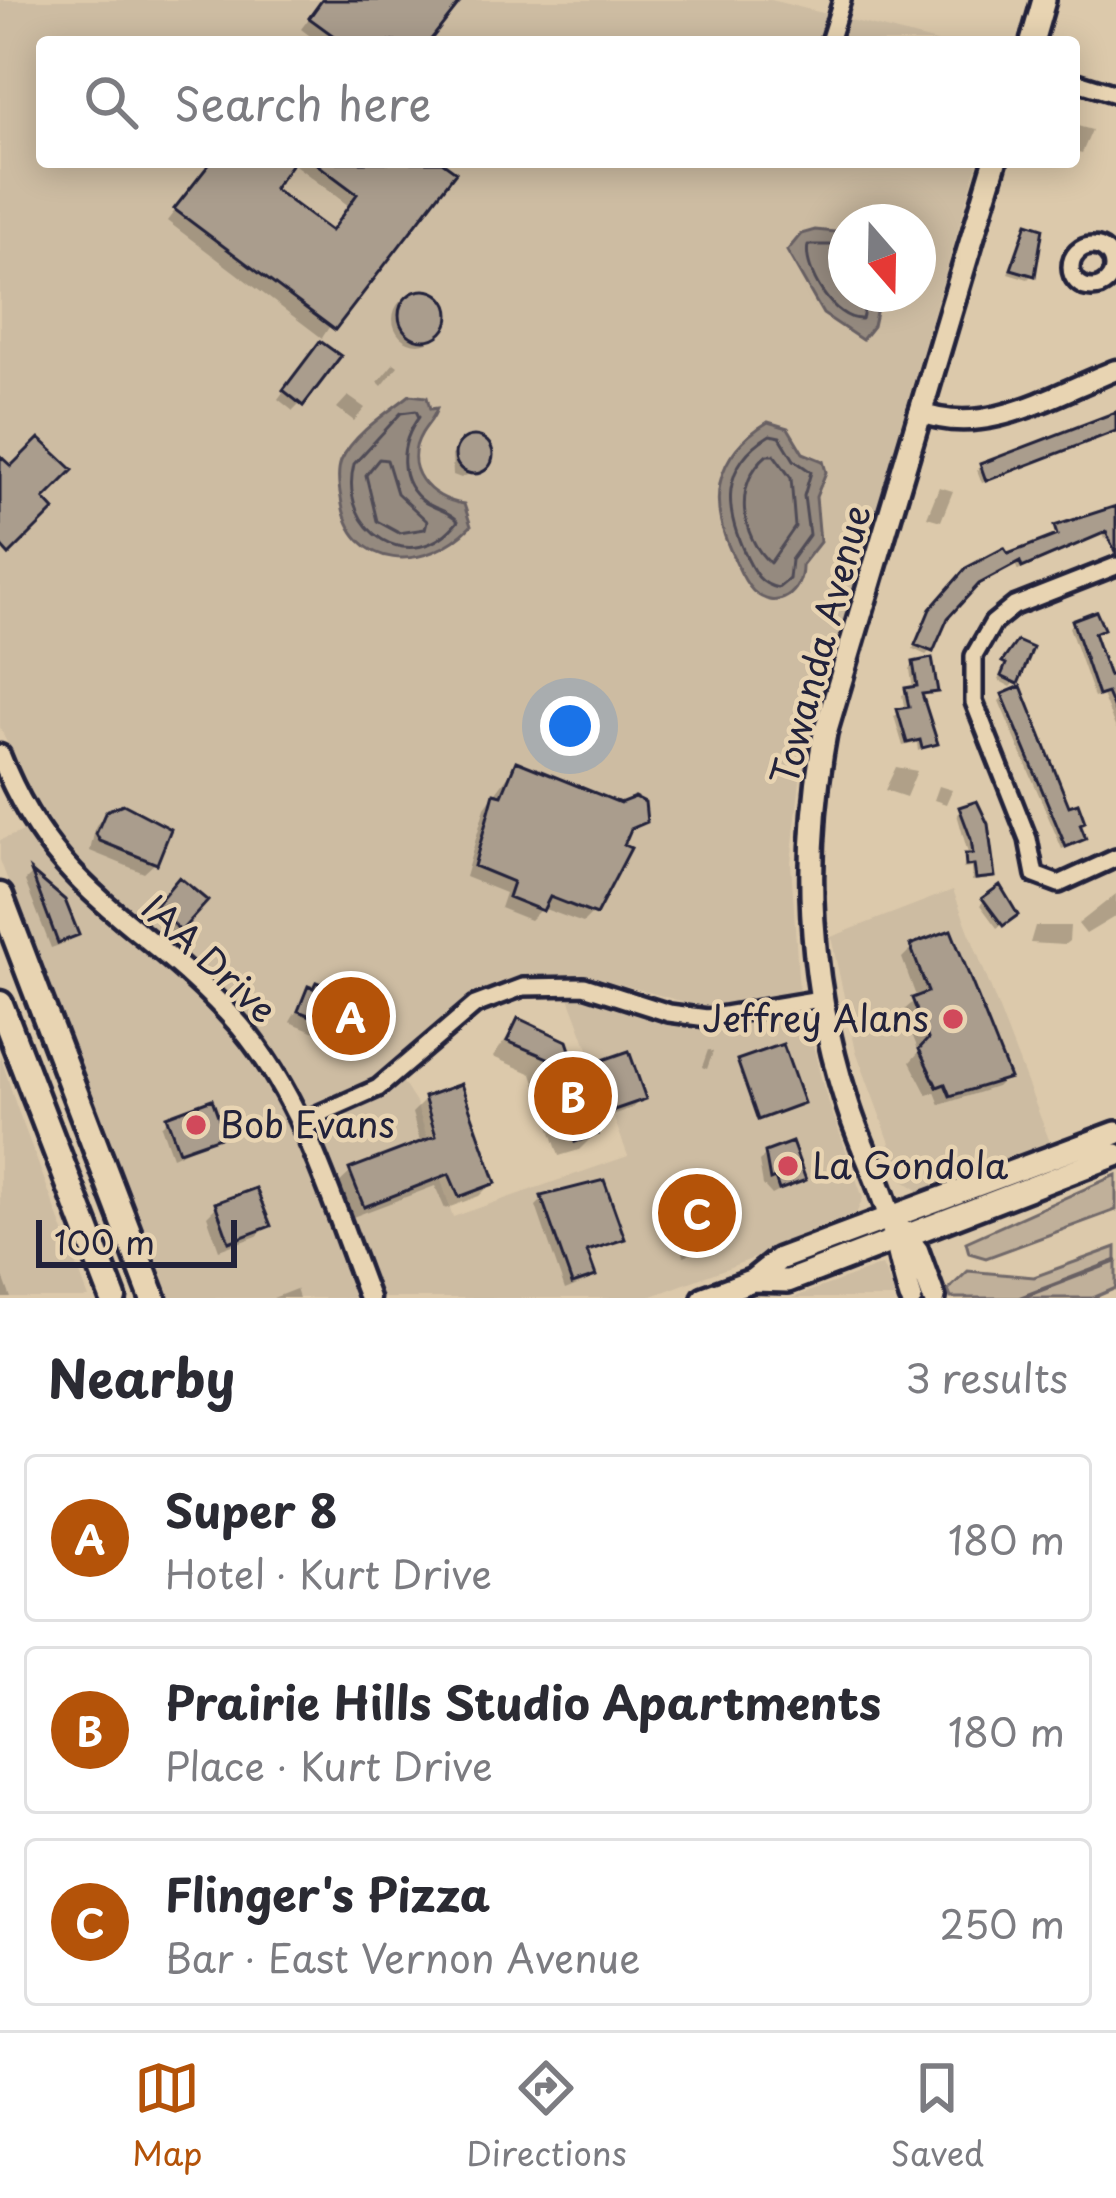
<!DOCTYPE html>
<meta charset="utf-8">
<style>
:root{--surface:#fff;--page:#f7f7f7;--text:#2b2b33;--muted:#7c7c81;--line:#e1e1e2;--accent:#b45309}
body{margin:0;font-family:"Playpen Sans",sans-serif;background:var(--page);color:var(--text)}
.compass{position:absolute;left:828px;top:204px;width:108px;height:108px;border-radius:50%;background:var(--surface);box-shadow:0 6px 30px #0003;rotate:160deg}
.scale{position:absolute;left:36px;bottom:30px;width:201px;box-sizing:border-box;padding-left:12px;border:6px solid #22223b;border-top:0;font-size:33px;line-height:42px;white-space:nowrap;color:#22223b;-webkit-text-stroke:9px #e8d4b2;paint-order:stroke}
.you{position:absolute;left:570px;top:726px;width:42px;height:42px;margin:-30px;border:9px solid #fff;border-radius:50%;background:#1a73e8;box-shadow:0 0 0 18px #1a73e833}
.badge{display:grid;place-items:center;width:78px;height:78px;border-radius:50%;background:var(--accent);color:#fff;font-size:39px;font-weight:700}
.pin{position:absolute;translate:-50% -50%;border:6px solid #fff;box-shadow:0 3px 12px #0006}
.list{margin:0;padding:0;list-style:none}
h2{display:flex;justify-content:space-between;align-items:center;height:156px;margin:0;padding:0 48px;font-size:51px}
h2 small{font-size:39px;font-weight:400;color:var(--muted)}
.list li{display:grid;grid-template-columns:78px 1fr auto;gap:36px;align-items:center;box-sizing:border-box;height:168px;margin:0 24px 24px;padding:0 24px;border:3px solid var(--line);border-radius:12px}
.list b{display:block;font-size:45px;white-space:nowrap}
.list p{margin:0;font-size:39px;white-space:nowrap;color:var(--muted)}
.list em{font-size:39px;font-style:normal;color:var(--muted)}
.icon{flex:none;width:66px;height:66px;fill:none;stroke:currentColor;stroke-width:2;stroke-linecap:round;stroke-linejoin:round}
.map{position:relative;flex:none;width:1116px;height:1298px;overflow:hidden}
.search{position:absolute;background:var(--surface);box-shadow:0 6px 30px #0003;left:36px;right:36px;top:36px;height:132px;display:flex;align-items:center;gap:30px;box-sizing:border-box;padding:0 42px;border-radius:12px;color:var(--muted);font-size:45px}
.sheet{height:732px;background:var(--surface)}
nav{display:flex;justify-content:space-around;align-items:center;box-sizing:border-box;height:168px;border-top:3px solid var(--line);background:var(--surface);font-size:33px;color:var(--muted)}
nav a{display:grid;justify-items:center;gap:6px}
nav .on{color:var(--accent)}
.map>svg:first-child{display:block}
.built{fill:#cdbca2;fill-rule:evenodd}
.green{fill:#c0b09a;stroke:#71696a;stroke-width:3}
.water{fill:#958a7f;stroke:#676064;stroke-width:3}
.shadow{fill:#0003}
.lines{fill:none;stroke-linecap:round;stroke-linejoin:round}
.shore{stroke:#504c56;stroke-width:3}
.stream{stroke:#676064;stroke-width:4.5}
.building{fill:#aa9d8d;stroke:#22223b;stroke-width:3}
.minor-casing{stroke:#22223b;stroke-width:24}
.tertiary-casing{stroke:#22223b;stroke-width:27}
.secondary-casing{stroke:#22223b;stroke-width:30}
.trunk-casing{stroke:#22223b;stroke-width:33}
.minor{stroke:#e8d4b2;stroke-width:15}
.tertiary{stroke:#e8d4b2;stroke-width:18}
.secondary{stroke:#e8d4b2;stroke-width:21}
.trunk{stroke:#e8d4b2;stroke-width:24}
.poi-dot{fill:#d1495b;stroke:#e8d4b2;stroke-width:4.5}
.labels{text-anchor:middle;stroke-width:9;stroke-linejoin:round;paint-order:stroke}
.street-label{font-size:36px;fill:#22223b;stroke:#e8d4b2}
.poi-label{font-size:36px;fill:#22223b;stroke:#e8d4b2;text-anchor:start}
</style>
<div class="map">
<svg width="1116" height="1298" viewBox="0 0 1116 1298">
<rect width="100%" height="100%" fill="#dcc9ab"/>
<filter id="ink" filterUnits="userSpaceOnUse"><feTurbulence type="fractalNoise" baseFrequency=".00833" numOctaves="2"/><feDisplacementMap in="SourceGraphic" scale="24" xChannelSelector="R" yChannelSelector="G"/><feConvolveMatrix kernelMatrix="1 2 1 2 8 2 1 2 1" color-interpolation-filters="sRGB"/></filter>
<g filter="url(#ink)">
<path class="built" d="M 0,0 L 771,0 L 937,42 L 42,42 L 42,162 L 978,162 L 802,762 L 791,862 L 799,991 L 789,998 L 709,1009 L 583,974 L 529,975 L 500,982 L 456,1006 L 393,1067 L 416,1103 L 453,1217 L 628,1156 L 567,992 L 700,1028 L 800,1016 L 808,1025 L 823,1086 L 863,1198 L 853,1221 L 647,1298 L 166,1298 L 0,860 L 0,840 L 43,824 L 0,727 ZM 846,222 L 918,222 L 918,294 L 846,294 Z
M 953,890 L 1053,1150 L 922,1193 L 904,1181 L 856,1051 L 831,937 Z
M 0,1054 L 16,1105 L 89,1298 L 0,1298 Z
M 882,1265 L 897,1298 L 792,1298 Z"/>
<path class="green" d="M 1116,1175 L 1116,1210 L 986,1258 L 969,1253 L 966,1242 Z
M 1116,1247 L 1116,1288 L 1093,1298 L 951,1298 L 948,1290 L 968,1271 L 1034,1277 Z"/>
<path class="water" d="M 815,230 L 846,233 L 846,294 L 880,294 L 873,326 L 862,340 L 823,314 L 787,251 L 801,234 Z
M 410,395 L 427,397 L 430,409 L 437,408 C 434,419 428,423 422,433 C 401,468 429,499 464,504 L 471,526 C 427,572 351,573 341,498 C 339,488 337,472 341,461 C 353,433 394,408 410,395 Z
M 768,422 L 788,428 L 803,453 L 823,461 L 826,472 L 816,497 L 820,542 L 802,565 C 803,593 777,613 753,591 C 744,582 739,569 734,558 C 707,504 713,455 768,422 Z"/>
<path class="shadow" d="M 323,0 L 458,0 L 426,42 L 318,42 L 301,29 Z
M 1074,125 L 1092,130 L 1082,153 L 1074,151 Z
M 212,162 L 290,162 L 270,190 L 329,233 L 349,206 L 291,162 L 437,162 L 322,338 L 167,221 Z
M 1028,227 L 1032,275 L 1028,279 L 1008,273 Z
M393 319a25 25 0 1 1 50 0a25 25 0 1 1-50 0Z
M 313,352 L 300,404 L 293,411 L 278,399 Z
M 394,363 L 398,366 L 382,386 L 378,382 Z
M 348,396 L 365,408 L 354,421 L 337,408 Z
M 1116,413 L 1116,431 L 982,483 L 977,470 L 981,466 Z
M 475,440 L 489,453 L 484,467 L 461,478 L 453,475 L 452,455 Z
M 939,487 L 953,491 L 941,521 L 927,517 Z
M 1116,508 L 1116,535 L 1104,539 L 1102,534 L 1018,571 L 1015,564 L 972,587 L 946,617 L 931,650 L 926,655 L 913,649 L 927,617 L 969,570 L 1054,540 L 1056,529 Z
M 1074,623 L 1100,628 L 1091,634 L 1108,680 L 1116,676 L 1116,729 L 1102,695 L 1094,698 L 1069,627 Z
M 1013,649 L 1016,682 L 1011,687 L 998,680 Z
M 914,664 L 935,691 L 920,697 L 934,744 L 918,751 L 917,743 L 903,746 L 894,716 L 905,711 L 902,695 L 913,690 L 910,669 Z
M 1004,696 L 1082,838 L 1078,842 L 1062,849 L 999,701 Z
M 517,764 L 644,820 L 625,835 L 593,913 L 583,923 L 542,908 L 530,920 L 500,908 L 505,893 L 465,877 L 485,807 Z
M 896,767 L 917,771 L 906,797 L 885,790 Z
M 939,786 L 952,790 L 946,804 L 934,800 Z
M 961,810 L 992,876 L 987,880 L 972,881 L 971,868 L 963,869 L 969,857 L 957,814 Z
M 107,814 L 155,863 L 144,873 L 90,851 L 96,825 Z
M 31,875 L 62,902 L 75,935 L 68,942 L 51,948 L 25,881 Z
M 172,888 L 204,901 L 172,936 L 149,916 Z
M 1116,894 L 1116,916 L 1086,934 L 1078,924 Z
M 984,901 L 1010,919 L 997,928 L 980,905 Z
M 1035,926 L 1070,926 L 1069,941 L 1064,945 L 1030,943 Z
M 912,948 L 1006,1077 L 996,1087 L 940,1105 L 935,1092 L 927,1095 L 910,1062 L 919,1052 L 903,1011 L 917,999 L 902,958 Z
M 309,989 L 389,1033 L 369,1053 L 290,1022 Z
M 518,1022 L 565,1044 L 595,1134 L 579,1150 L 559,1156 L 532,1074 L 493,1057 Z
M 708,1050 L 713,1052 L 707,1069 L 702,1067 Z
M 599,1065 L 642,1098 L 632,1108 L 603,1118 L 588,1075 Z
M 426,1099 L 493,1182 L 479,1196 L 445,1209 L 435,1186 L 350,1218 L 337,1185 L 351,1172 L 421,1145 L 412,1113 Z
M 168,1119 L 222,1134 L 172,1157 L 161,1126 Z
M 767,1154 L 803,1179 L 772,1195 L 763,1185 L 759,1162 Z
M 675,1194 L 717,1240 L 709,1248 L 684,1256 L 668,1202 Z
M 543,1199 L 621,1238 L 585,1255 L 593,1275 L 585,1282 L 565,1290 L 536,1206 Z
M 217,1206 L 268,1226 L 257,1236 L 219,1250 L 207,1216 Z
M 0,1268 L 11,1298 L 0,1298 Z
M 296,1289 L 299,1298 L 273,1298 Z"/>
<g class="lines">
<path class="shore" d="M 846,245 L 808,245 C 803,270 834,321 862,319 L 868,294
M 416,411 L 419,417 C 399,444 396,482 426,503 C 438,510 451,512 458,521 C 412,580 337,531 354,464 L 401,413 Z
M 770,435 L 780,437 L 794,460 L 811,472 L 804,496 L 809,535 L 791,560 L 789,579 L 778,588 C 759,584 754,572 746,556 C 724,510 720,465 770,435 Z
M 767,455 L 774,455 L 791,478 L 795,527 L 770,563 C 740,536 733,483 767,455 Z
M 379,459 L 387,460 L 397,493 L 427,521 L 425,529 L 399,533 L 377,521 L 366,475 Z"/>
<path class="stream" d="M 1020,1298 L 1116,1261"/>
</g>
<path class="building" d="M 322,0 L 462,0 L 429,42 L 342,42 L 309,18 Z
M 211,162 L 293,162 L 274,189 L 331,231 L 357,194 L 314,162 L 442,162 L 456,172 L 335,330 L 174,209 Z
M 1027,223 L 1043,228 L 1035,276 L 1011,269 Z
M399 315a25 25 0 1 1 50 0a25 25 0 1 1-50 0Z
M 320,341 L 341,356 L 303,406 L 283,390 Z
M 1116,412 L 1116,431 L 986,481 L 980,464 Z
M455 455a19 19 0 1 1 38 0a19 19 0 1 1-38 0Z
M 39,438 L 73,470 L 44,499 L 54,510 L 9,555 L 0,545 L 0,456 L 11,466 Z
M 1116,506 L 1116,554 L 1106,532 L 1022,568 L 1020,562 L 979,584 L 948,618 L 933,652 L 915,645 L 930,609 L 966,568 L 1004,548 L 1008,554 L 1057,535 L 1054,526 Z
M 1096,611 L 1104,629 L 1094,633 L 1109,676 L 1116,673 L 1116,714 L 1107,693 L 1098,696 L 1072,620 Z
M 1017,641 L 1033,648 L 1018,684 L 1001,676 L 1006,664 L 1002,662 Z
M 932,658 L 938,692 L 922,694 L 938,744 L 922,748 L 920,740 L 907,743 L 897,709 L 909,707 L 905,688 L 917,686 L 913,662 Z
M 1021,686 L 1069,806 L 1078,803 L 1085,822 L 1080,824 L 1086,839 L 1066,847 L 1002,694 Z
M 516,761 L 620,803 L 635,797 L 645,802 L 647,822 L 631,829 L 624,845 L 631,848 L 596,915 L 550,897 L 543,911 L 508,897 L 513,882 L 474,866 L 494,793 L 502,795 Z
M 977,801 L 988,824 L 995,877 L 976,879 L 974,865 L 966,866 L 965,854 L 973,854 L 971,839 L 959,807 Z
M 123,804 L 171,829 L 157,864 L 100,841 L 96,834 L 106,811 Z
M 31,871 L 65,900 L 79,935 L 58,943 Z
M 179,877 L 208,901 L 181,931 L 154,907 Z
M 1000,885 L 1018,915 L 1003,926 L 982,898 Z
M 951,930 L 1010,1078 L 950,1096 L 945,1084 L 937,1087 L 919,1049 L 928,1039 L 912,998 L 928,992 L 910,945 Z
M 316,982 L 395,1012 L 392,1034 L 386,1032 L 382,1044 L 298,1011 L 308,986 L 313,988 Z
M 518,1018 L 567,1041 L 598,1134 L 575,1142 L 548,1058 L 507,1041 Z
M 783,1044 L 804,1103 L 758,1120 L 737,1060 Z
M 629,1051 L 646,1099 L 614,1110 L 597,1062 Z
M 461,1084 L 496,1183 L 459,1197 L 449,1174 L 364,1207 L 349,1169 L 436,1136 L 424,1097 Z
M 212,1099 L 225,1135 L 179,1151 L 166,1116 Z
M 792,1142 L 806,1180 L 779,1190 L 775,1178 L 770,1180 L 765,1152 Z
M 604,1180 L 625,1239 L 587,1251 L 596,1276 L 572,1284 L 541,1196 Z
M 697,1184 L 705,1207 L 710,1205 L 720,1241 L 692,1251 L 674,1192 Z
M 256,1188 L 271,1226 L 229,1242 L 215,1203 Z"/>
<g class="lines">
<defs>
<path id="minor" d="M 829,42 L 842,0
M 1074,81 L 1116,94
M1071 267a21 21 0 1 1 42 0a21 21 0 1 1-42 0Z
M 1116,566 L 1014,606 L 993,623 L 974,656 L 974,702 L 1028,839 L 1035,875 L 1059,884 L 1116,858
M 299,1123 L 378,1088 L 475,1005 L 523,987 L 584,986 L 669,1013 L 707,1018 L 820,999"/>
<path id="tertiary" d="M 919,412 C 985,439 1054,394 1116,370
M 0,755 C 57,901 148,920 240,1026 C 304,1101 334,1207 369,1298"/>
<path id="secondary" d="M 1032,42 L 1044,0
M 900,1229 L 917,1251 L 934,1298
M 753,1280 L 788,1281 L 1116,1155
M 704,1298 L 753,1280 L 779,1259 L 1116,1133
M 911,1298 C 902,1271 898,1245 890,1218 C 879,1180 860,1144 848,1106 C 808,982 802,860 825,733 L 995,162"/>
<path id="trunk" d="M 0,896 L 153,1298
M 0,1004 L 113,1298"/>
</defs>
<use href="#minor" class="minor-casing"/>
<use href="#tertiary" class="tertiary-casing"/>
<use href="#secondary" class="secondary-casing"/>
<use href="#trunk" class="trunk-casing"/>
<use href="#minor" class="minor"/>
<use href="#tertiary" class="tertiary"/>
<use href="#secondary" class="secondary"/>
<use href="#trunk" class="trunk"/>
</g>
</g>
<g class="poi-dot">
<circle cx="953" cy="1019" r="12"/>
<circle cx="196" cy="1125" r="12"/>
<circle cx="788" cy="1166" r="12"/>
</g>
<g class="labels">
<g class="street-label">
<text transform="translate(821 645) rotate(-75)" y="13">Towanda Avenue</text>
<text transform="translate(209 959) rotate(43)" y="13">IAA Drive</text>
</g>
<g class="poi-label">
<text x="929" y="1032" text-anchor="end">Jeffrey Alans</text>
<text x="220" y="1138">Bob Evans</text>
<text x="812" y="1179">La Gondola</text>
</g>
</g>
</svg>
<svg class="compass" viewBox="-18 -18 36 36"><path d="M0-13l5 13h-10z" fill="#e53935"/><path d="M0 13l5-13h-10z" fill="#7c7c81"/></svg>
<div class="scale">100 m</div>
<div class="you"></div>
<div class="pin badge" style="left:351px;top:1016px">A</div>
<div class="pin badge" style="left:573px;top:1096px">B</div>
<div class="pin badge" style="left:697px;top:1213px">C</div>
<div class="search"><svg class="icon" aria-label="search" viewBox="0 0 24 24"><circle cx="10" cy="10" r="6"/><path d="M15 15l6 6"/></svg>Search here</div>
</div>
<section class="sheet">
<h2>Nearby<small>3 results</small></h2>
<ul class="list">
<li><span class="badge">A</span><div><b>Super 8</b><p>Hotel · Kurt Drive</p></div><em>180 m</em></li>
<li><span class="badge">B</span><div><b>Prairie Hills Studio Apartments</b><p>Place · Kurt Drive</p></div><em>180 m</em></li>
<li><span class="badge">C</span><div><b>Flinger's Pizza</b><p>Bar · East Vernon Avenue</p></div><em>250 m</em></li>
</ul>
</section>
<nav>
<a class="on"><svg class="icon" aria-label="map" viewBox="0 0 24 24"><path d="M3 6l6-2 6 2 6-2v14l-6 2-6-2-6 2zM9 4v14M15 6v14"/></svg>Map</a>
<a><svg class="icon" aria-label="directions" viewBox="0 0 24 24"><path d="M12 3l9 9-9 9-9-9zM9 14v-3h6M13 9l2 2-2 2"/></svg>Directions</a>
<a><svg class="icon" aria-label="saved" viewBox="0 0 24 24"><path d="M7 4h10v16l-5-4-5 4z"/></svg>Saved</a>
</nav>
